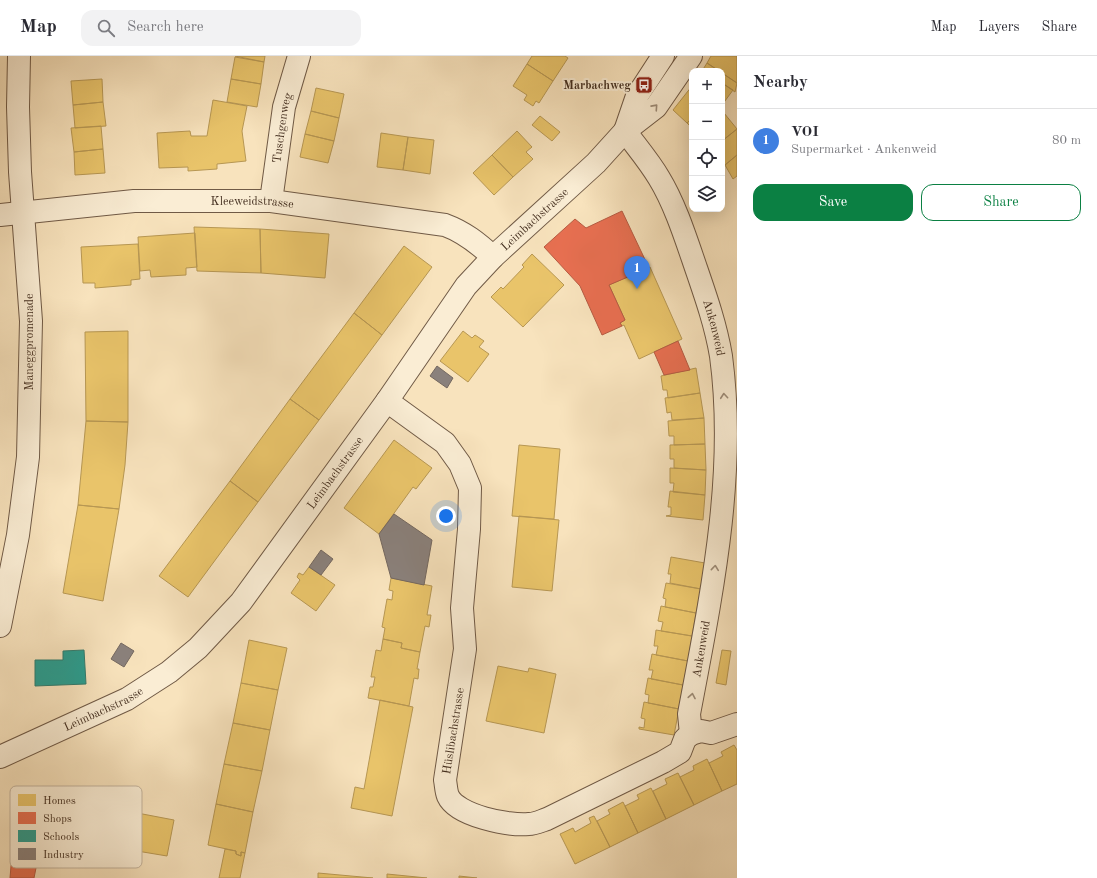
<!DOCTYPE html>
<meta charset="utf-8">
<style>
:root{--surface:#fff;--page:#f2f2f3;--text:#2b2b33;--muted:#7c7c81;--line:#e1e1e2;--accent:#0b8043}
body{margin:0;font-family:"Old Standard TT",serif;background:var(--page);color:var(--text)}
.controls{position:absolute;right:12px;top:12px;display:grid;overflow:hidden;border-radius:8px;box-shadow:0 4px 16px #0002}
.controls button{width:36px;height:36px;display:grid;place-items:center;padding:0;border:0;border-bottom:1px solid var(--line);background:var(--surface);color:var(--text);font:20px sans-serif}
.you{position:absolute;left:446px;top:460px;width:14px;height:14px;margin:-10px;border:3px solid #fff;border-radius:50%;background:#1a73e8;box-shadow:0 0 0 6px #1a73e833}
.badge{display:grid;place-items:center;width:26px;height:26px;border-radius:50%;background:var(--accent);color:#fff;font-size:13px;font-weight:700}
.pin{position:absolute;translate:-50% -33px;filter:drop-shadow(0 1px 2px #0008)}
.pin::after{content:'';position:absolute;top:21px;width:14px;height:12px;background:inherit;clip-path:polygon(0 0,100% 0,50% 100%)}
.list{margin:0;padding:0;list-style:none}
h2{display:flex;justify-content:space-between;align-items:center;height:52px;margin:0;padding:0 16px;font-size:17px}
h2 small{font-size:13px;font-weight:400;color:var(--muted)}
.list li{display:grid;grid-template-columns:26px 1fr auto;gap:12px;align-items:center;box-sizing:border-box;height:64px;padding:0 16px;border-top:1px solid var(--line)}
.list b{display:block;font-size:15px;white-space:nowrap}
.list p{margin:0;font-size:13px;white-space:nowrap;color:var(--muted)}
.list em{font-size:13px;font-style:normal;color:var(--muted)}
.actions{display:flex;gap:8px;padding:12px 16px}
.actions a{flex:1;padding:9px 0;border:1px solid var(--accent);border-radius:12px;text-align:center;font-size:14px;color:var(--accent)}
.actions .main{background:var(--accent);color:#fff}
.icon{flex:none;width:22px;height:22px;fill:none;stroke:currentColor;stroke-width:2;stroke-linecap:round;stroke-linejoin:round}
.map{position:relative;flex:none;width:737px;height:822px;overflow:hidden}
header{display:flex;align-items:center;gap:24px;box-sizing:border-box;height:56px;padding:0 20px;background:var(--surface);border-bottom:1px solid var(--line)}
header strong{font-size:19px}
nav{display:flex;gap:22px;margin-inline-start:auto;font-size:14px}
.search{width:280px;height:36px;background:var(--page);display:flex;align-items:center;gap:10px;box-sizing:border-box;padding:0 14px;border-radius:12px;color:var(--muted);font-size:15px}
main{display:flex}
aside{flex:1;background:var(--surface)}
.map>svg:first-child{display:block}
.homes{fill:#e9c46a;stroke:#b79753}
.shops{fill:#e76f51;stroke:#b65b42}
.schools{fill:#2a9d8f;stroke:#317b6d}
.industry{fill:#8a817c;stroke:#746860}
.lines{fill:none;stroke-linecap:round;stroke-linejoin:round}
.minor-casing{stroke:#705a46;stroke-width:24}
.minor{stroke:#faedd4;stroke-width:22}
.oneway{stroke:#9e8d79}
.labels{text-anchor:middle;stroke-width:4;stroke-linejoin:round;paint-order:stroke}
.poi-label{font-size:12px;font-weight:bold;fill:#422d1e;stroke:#faedd4;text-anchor:end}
.street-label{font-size:12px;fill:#422d1e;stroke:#faedd4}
.key{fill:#faedd4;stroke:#c3b39d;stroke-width:1}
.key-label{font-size:11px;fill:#422d1e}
</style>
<header>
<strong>Map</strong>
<div class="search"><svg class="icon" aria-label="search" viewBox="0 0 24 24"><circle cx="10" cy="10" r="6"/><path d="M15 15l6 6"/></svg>Search here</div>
<nav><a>Map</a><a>Layers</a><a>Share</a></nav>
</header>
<main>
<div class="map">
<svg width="737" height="822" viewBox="0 0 737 822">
<rect width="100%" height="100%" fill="#f8e3bd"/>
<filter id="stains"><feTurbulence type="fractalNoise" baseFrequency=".005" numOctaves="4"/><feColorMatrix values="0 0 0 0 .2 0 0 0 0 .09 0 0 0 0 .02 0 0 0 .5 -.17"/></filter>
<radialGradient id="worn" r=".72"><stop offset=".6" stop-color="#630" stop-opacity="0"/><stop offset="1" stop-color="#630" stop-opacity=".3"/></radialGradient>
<path class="homes" d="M 235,0 L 265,0 L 264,6 Z
M 532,0 L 565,0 L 568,2 L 553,25 L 527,8 Z
M 711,0 L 737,0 L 737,27 L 722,17 L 722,15 L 719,15 L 707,7 Z
M 235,1 L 264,6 L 261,28 L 231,23 Z
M 707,7 L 719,15 L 702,15 Z
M 527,8 L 553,25 L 539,47 L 536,45 L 533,50 L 524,44 L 527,39 L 513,30 Z
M 722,17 L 737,27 L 735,36 L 722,27 Z
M 102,23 L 103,46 L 73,49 L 71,25 Z
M 231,23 L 261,28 L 257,51 L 227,46 Z
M 722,27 L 733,34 L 722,49 Z
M 692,30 L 692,62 L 687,67 L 673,54 Z
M 316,32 L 344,38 L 339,62 L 311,55 Z
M 213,44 L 247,50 L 242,75 L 246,105 L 217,108 L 217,113 L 188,115 L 188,111 L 159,112 L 157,77 L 190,75 L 191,80 L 207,80 Z
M 103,46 L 106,70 L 75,72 L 73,49 Z
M 311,55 L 339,62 L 334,85 L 305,78 Z
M 724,57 L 737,73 L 722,85 L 722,59 Z
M 540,60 L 560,76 L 552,85 L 532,69 Z
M 692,62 L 692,72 L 687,67 Z
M 101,70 L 103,93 L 74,96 L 71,72 Z
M 737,73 L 737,99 L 725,109 L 722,105 L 722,85 Z
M 517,75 L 532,91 L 526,96 L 533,103 L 513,121 L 492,99 Z
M 381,77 L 408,81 L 403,114 L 377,111 Z
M 305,78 L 334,85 L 328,107 L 300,101 Z
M 408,81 L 434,84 L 430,118 L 403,114 Z
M 103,93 L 105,117 L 75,119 L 74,96 Z
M 492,99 L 513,121 L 494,139 L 473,117 Z
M 737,99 L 737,120 L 733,123 L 725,109 Z
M 194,171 L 260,173 L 261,217 L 197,215 Z
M 260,173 L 329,178 L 325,222 L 261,217 Z
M 195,177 L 197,211 L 186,212 L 186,219 L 151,221 L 150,214 L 140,215 L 138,181 Z
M 138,188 L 140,223 L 131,224 L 131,229 L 95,232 L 95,227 L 83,227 L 81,191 Z
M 404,190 L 432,211 L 382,279 L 354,257 Z
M 532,198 L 564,229 L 523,271 L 491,241 L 501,231 L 503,233 L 524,211 L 522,209 Z
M 650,211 L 682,283 L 639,303 L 624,269 L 622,270 L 620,267 L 625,264 L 609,229 Z
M 354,257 L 382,279 L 319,364 L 290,343 Z
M 128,275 L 128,366 L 86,365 L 85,276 Z
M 463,275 L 472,282 L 475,279 L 484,285 L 479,291 L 489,298 L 468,326 L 440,305 Z
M 696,312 L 700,337 L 668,342 L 667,334 L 663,334 L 661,320 Z
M 700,337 L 704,362 L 672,364 L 671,356 L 667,357 L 665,342 Z
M 290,343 L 319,364 L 258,446 L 230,425 Z
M 704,362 L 705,388 L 674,389 L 674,380 L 669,380 L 668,365 Z
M 86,365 L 128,366 L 125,409 L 119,453 L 78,449 Z
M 394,384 L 432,412 L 416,433 L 413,431 L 379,478 L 344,452 Z
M 705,388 L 706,414 L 674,412 L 674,403 L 670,403 L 670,389 Z
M 519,389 L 560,393 L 554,463 L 512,460 Z
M 670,412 L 706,414 L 705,439 L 673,436 L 674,427 L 670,427 Z
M 230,425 L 258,446 L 188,541 L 159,520 Z
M 670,435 L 705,439 L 703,464 L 666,460 L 671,459 L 671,451 L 668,451 Z
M 78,449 L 119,453 L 103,545 L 63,537 Z
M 519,460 L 559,464 L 552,535 L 512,531 Z
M 671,501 L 705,507 L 701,533 L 670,527 L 671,518 L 668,518 Z
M 309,511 L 335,529 L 316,555 L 291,537 L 300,524 L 297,521 L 299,517 L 303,519 Z
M 391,522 L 432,530 L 427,559 L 431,559 L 429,571 L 425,570 L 420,596 L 401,592 L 402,587 L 383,583 L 385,572 L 382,571 L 387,543 L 392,544 L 393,535 L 389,534 Z
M 666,527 L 701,533 L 696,557 L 665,551 L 666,543 L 663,542 Z
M 661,550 L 696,557 L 692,580 L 661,575 L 663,566 L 658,565 Z
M 656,574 L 692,580 L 688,605 L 656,599 L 658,590 L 654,590 Z
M 383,583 L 402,587 L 401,592 L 420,596 L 417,613 L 419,613 L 418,623 L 414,622 L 409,650 L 368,642 L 370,631 L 373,631 L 375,621 L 371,621 L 376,594 L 381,595 Z
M 249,584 L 287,592 L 278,634 L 241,627 Z
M 722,594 L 731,595 L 726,629 L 716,627 Z
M 652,598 L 688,605 L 683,629 L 651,623 L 653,614 L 649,614 Z
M 498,610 L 528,616 L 529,612 L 556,618 L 544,677 L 486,665 Z
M 648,622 L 683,629 L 679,653 L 648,647 L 649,639 L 645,638 Z
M 241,627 L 278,634 L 270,674 L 233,667 Z
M 380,644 L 413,651 L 392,760 L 351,752 L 355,731 L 364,733 Z
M 644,646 L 679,653 L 674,679 L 639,673 L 639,671 L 644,672 L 645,663 L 641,662 Z
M 233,667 L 270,674 L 262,715 L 224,708 Z
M 734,689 L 737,694 L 737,728 L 722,735 L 709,707 L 723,700 L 721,696 Z
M 707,703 L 722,735 L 694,749 L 680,721 L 694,714 L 693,710 Z
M 224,708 L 262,715 L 253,756 L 216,748 Z
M 678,717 L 694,749 L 666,763 L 653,735 L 667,728 L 665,723 Z
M 651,732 L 666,763 L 638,777 L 625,750 L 639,743 L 637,739 Z
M 623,746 L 638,777 L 610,791 L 597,765 L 610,758 L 608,754 Z
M 216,748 L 253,756 L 245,797 L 241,796 L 241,800 L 236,798 L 236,795 L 208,789 Z
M 132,756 L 174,764 L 167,800 L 125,793 Z
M 594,760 L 610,791 L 575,808 L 560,778 L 573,772 L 575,776 L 591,767 L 589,762 Z
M 225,793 L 236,795 L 236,798 L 241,800 L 241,796 L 245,797 L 240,822 L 219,822 Z
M 318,817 L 373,822 L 318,822 Z
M 387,818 L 427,822 L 387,822 Z
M 459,820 L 477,822 L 459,822 Z"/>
<path class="shops" d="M 622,155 L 649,212 L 609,229 L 625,264 L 620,267 L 622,270 L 602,279 L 580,230 L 544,191 L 575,163 L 586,172 Z
M 678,285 L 690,314 L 664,319 L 654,296 Z
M 26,749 L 48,752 L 34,822 L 10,822 L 11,810 Z"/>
<path class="schools" d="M 84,594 L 86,628 L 35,630 L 35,604 L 63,604 L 63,595 Z"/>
<path class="industry" d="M 437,310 L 453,322 L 447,332 L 430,320 Z
M 394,458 L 432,484 L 424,529 L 391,522 L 379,478 Z
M 321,494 L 333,503 L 321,519 L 309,511 Z
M 121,587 L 134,595 L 124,611 L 111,603 Z"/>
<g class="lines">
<defs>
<g id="minor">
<path id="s1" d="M 625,75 C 636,90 649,105 659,122 C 675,148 686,183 696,212 C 706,241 716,270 721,300 C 737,419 711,541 689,658 L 691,678"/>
<path d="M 625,75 L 637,40 L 663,0"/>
<path id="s2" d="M 271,145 L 284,51 L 299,0"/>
<path id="s3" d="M 0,159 L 134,145 L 271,145 L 445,169 C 464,176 478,187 493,201"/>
<path d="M 387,345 L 445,387 L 460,408 L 470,432 L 469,473 L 462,552 L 465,593 L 445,724 C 446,729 446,735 448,740 C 457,760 509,770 529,768 C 535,768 541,765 547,763 L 663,706 L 680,696 L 685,683 L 691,678 L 701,675 L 711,677 L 737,668"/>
<path d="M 0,570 L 18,479 L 28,401 L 31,265 L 20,116 L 18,51 L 19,0"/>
<path id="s4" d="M 0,701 L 127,643 L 169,616 L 198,592 L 241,546 L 387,345 L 466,230 L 493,201 L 596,107 L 625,75 L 656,51 L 691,0"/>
</g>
</defs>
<use href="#minor" class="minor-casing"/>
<use href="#minor" class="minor"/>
</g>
<defs><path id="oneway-chevron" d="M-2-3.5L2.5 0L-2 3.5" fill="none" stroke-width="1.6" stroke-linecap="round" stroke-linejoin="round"/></defs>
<g class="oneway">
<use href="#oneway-chevron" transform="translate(655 51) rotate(-48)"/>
<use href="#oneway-chevron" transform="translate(724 340) rotate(-95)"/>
<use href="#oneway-chevron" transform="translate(715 512) rotate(-84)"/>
<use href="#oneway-chevron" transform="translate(692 640) rotate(-80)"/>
</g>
<defs>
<symbol id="bus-square" viewBox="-11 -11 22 22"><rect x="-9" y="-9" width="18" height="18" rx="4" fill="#8f2418" stroke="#faedd4"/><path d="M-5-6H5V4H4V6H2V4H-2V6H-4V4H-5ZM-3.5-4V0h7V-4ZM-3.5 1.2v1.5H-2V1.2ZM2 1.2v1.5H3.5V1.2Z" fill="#fff"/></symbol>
</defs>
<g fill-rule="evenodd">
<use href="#bus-square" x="634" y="19" width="20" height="20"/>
</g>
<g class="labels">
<g class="poi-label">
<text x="631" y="33">Marbachweg</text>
</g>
<g class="street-label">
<text dy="4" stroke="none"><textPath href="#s2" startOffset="74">Tuschgenweg</textPath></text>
<text dy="4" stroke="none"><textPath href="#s3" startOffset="253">Kleeweidstrasse</textPath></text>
<text dy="4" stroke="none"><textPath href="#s4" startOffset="774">Leimbachstrasse</textPath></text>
<text dy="4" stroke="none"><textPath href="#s1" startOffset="218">Ankenweid</textPath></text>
<text transform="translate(29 286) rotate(-90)" y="4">Maneggpromenade</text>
<text dy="4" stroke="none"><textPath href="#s4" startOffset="450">Leimbachstrasse</textPath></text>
<text transform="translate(701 593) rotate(-80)" y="4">Ankenweid</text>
<text dy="4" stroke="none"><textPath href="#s4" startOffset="114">Leimbachstrasse</textPath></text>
<text transform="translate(453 675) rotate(-81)" y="4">Hüslibachstrasse</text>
</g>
</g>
<rect x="10" y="730" width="132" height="82" rx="6" class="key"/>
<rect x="18" y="738" width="18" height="12" fill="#e9c46a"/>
<rect x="18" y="756" width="18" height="12" fill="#e76f51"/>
<rect x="18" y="774" width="18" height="12" fill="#2a9d8f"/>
<rect x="18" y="792" width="18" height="12" fill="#8a817c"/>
<g class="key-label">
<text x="43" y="748">Homes</text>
<text x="43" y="766">Shops</text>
<text x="43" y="784">Schools</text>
<text x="43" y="802">Industry</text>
</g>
<rect width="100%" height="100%" filter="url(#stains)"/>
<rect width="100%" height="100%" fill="url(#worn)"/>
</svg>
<div class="controls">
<button>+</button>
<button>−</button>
<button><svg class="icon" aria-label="locate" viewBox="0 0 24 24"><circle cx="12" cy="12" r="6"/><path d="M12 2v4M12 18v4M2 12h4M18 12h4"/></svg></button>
<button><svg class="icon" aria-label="layers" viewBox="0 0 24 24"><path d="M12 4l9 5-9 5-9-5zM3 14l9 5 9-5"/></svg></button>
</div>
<div class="you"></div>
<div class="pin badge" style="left:637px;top:233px;background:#3f7fe0">1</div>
</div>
<aside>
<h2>Nearby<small></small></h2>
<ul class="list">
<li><span class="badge" style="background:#3f7fe0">1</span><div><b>VOI</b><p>Supermarket · Ankenweid</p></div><em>80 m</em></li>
</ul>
<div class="actions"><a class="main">Save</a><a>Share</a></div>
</aside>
</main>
